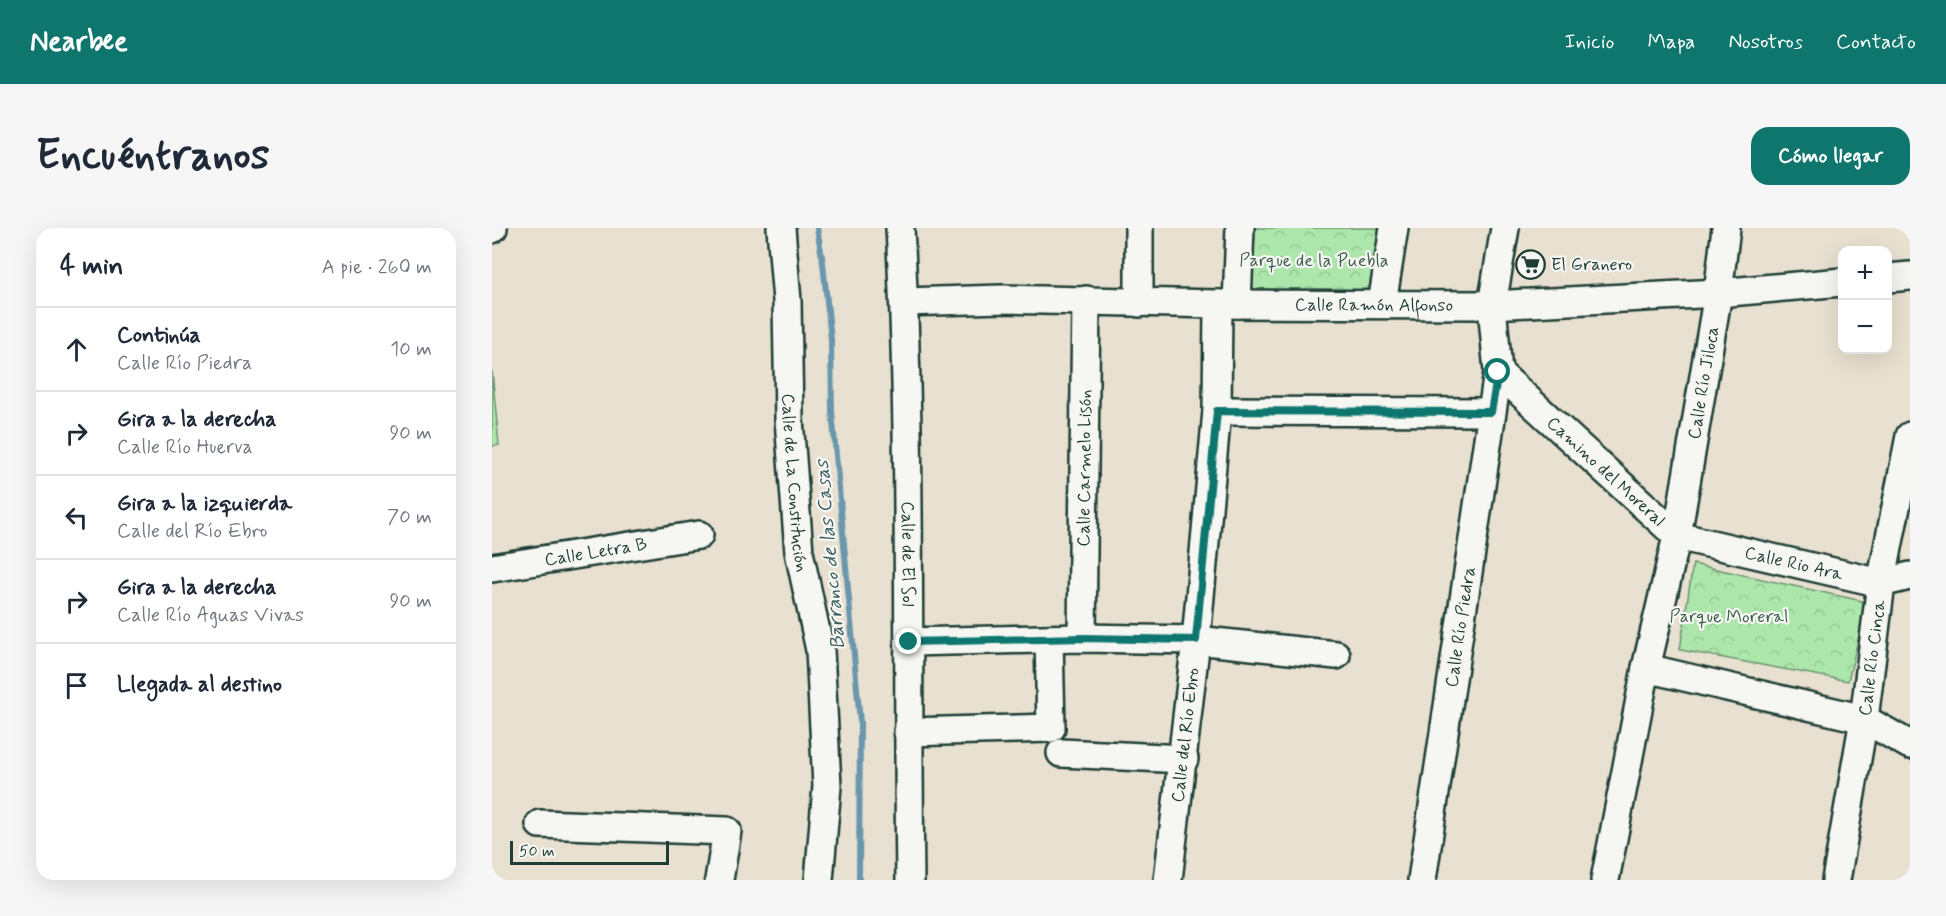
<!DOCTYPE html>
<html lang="es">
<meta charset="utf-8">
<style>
:root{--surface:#fff;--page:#f6f6f7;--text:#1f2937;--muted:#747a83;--line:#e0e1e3;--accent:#0f766e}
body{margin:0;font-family:Mynerve,sans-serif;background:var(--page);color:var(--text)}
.controls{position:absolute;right:18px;top:18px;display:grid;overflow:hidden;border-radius:12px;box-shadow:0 6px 24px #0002}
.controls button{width:54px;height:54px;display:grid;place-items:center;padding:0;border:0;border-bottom:2px solid var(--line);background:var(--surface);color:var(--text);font:30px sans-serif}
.scale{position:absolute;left:18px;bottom:15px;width:159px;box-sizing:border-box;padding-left:6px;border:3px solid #1f3d34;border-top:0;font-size:16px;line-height:21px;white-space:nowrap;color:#1f3d34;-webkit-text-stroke:4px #f6f6f2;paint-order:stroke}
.stop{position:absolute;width:18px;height:18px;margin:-14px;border:4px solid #0f766e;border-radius:50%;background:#fff}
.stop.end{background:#0f766e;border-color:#fff;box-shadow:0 2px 6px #0008}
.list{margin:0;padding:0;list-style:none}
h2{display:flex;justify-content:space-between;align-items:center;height:78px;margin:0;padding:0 24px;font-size:26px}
h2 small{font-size:20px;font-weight:400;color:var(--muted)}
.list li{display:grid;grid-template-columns:39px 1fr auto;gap:18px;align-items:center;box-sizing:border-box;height:84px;padding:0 24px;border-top:2px solid var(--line)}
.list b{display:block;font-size:22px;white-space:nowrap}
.list p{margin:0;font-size:20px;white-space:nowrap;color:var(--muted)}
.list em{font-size:20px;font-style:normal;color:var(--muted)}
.icon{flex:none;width:33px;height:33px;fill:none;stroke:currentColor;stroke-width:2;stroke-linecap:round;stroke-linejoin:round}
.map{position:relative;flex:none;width:1418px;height:652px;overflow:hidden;border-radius:18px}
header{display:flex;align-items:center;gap:36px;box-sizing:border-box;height:84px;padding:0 30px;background:var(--accent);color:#fff}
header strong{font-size:28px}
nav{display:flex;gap:33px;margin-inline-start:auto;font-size:21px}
.intro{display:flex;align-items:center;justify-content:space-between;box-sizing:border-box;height:144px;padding:0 36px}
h1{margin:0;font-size:42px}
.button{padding:15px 27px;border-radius:18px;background:var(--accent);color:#fff;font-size:21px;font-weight:700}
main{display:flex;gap:36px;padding:0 36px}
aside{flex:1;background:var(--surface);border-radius:18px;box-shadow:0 6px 24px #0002}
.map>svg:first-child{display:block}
.park{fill:url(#park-crowns);stroke:#66926f;stroke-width:1.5}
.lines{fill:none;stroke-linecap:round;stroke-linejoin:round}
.stream{stroke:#6b97ac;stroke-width:6}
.minor-casing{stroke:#1f3d34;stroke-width:32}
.minor{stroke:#f6f6f2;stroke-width:27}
.route{stroke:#0f766e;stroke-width:8}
.labels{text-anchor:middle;stroke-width:4.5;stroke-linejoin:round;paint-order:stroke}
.park-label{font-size:18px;fill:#3b5f4c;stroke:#f6f6f2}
.poi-label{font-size:18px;fill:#1f3d34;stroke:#f6f6f2;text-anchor:start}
.street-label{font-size:18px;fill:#1f3d34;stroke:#f6f6f2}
.water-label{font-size:20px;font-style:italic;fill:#385b5c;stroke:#f6f6f2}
</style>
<header>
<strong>Nearbee</strong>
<nav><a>Inicio</a><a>Mapa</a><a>Nosotros</a><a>Contacto</a></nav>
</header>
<div class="intro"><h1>Encuéntranos</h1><a class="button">Cómo llegar</a></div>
<main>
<aside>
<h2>4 min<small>A pie · 260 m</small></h2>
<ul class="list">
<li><svg class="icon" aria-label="ahead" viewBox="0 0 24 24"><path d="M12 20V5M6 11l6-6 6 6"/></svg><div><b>Continúa</b><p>Calle Río Piedra</p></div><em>10 m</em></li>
<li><svg class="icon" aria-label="right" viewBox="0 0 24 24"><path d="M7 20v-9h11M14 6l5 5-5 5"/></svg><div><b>Gira a la derecha</b><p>Calle Río Huerva</p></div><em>90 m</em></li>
<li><svg class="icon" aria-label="left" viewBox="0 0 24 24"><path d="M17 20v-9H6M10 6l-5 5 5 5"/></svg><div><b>Gira a la izquierda</b><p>Calle del Río Ebro</p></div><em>70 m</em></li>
<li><svg class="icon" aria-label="right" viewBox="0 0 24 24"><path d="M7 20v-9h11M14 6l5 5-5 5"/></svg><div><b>Gira a la derecha</b><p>Calle Río Aguas Vivas</p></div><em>90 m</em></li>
<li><svg class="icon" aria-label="arrive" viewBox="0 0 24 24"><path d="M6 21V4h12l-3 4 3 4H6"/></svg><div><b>Llegada al destino</b></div></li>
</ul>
</aside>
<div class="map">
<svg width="1418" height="652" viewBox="0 0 1418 652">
<defs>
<pattern id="park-crowns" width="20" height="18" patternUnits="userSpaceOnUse" patternTransform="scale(1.5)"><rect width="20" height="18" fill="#ade6aa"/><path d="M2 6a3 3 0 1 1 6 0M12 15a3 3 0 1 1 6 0" fill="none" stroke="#94c693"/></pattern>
</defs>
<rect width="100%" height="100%" fill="#e8e0d0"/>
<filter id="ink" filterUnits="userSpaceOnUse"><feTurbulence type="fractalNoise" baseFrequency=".0167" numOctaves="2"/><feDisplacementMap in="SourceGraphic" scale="12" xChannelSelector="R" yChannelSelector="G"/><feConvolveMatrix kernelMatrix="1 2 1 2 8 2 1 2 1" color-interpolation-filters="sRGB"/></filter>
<g filter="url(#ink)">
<path class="park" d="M 759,0 L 889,0 L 878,64 L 755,63 Z
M 0,143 L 7,217 L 0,218 Z
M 1201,336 L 1375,374 L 1356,453 L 1188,422 Z"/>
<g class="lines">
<path class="stream" d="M 325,0 L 331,35 L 339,112 L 340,183 L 368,494 L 367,652"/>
<defs>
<g id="minor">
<path id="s1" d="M 289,0 L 295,73 L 297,191 L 307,324 L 328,422 L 335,558 L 327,652"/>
<path id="s2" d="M 408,0 C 420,217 415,435 418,652"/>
<path id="s3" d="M 1013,0 L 1000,77 L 1006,144 L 1185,308 L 1389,355 L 1418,348"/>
<path d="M 0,1 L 1,0"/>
<path d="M 1396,50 L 1418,48"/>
<path id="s4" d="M 412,74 L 510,71 L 726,76 L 1000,77 L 1226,65 L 1350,54"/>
<path d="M 647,75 L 647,0"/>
<path d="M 745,76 L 748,0"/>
<path d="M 890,76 L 902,0"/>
<path d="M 725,183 L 999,184"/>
<path id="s5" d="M 0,340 L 207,307"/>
<path id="s6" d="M 590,410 L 594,72"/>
<path d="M 417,414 L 590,410 L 704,412 L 844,427"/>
<path d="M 1154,440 L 1372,491 L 1418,517"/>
<path d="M 416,504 L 559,500 L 557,411"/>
<path d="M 569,525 L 692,531"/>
<path d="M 48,596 L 235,603 L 227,652"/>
<path id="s7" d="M 676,652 L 704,412 L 725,183 L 726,76"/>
<path id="s8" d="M 930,652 L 1006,144"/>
<path id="s9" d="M 1113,652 L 1154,440 L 1185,308 L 1226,65 L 1234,0"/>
<path id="s10" d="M 1344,652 L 1372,491 L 1389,355 L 1418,208"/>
</g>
</defs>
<use href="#minor" class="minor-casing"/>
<use href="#minor" class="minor"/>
</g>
</g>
<g class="lines" filter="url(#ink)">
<path class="route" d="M 417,414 L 590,410 L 704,412 L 725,183 L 999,184 L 1006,144"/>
</g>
<defs>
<symbol id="supermarket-ring" viewBox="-11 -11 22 22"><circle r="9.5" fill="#f6f6f2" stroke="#1f3d34" stroke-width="1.5"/><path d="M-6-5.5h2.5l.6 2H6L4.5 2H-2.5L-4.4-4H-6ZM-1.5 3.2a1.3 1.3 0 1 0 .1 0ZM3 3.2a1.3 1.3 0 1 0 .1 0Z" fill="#1f3d34"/></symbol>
</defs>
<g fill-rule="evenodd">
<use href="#supermarket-ring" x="1022" y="20" width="33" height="33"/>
</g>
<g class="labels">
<g class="park-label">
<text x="822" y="38">Parque de la Puebla</text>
<text x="1237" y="394">Parque Moreral</text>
</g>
<g class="poi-label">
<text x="1059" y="42">El Granero</text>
</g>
<g class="street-label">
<text dy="6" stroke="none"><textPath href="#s4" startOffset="470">Calle Ramón Alfonso</textPath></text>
<text dy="6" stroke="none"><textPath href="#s9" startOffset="507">Calle Río Jiloca</textPath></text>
<text dy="6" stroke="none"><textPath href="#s6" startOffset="170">Calle Carmelo Lisón</textPath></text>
<text dy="6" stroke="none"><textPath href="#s3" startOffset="292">Camino del Moreral</textPath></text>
<text dy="6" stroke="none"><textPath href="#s1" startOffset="255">Calle de La Constitución</textPath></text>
<text dy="6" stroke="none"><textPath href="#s5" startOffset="105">Calle Letra B</textPath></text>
<text dy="6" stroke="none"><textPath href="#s2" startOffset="326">Calle de El Sol</textPath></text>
<text dy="6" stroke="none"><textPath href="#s3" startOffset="508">Calle Rio Ara</textPath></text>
<text dy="6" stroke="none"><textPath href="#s8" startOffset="256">Calle Río Piedra</textPath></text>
<text dy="6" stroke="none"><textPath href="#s10" startOffset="225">Calle Río Cinca</textPath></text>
<text dy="6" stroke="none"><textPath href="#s7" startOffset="146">Calle del Río Ebro</textPath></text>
</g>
<g class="water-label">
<text transform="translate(337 327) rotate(-95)" y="7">Barranco de las Casas</text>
</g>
</g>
</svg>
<div class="controls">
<button>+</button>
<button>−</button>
</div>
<div class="scale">50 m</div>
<div class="stop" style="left:1006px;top:144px"></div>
<div class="stop end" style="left:417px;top:414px"></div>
</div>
</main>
